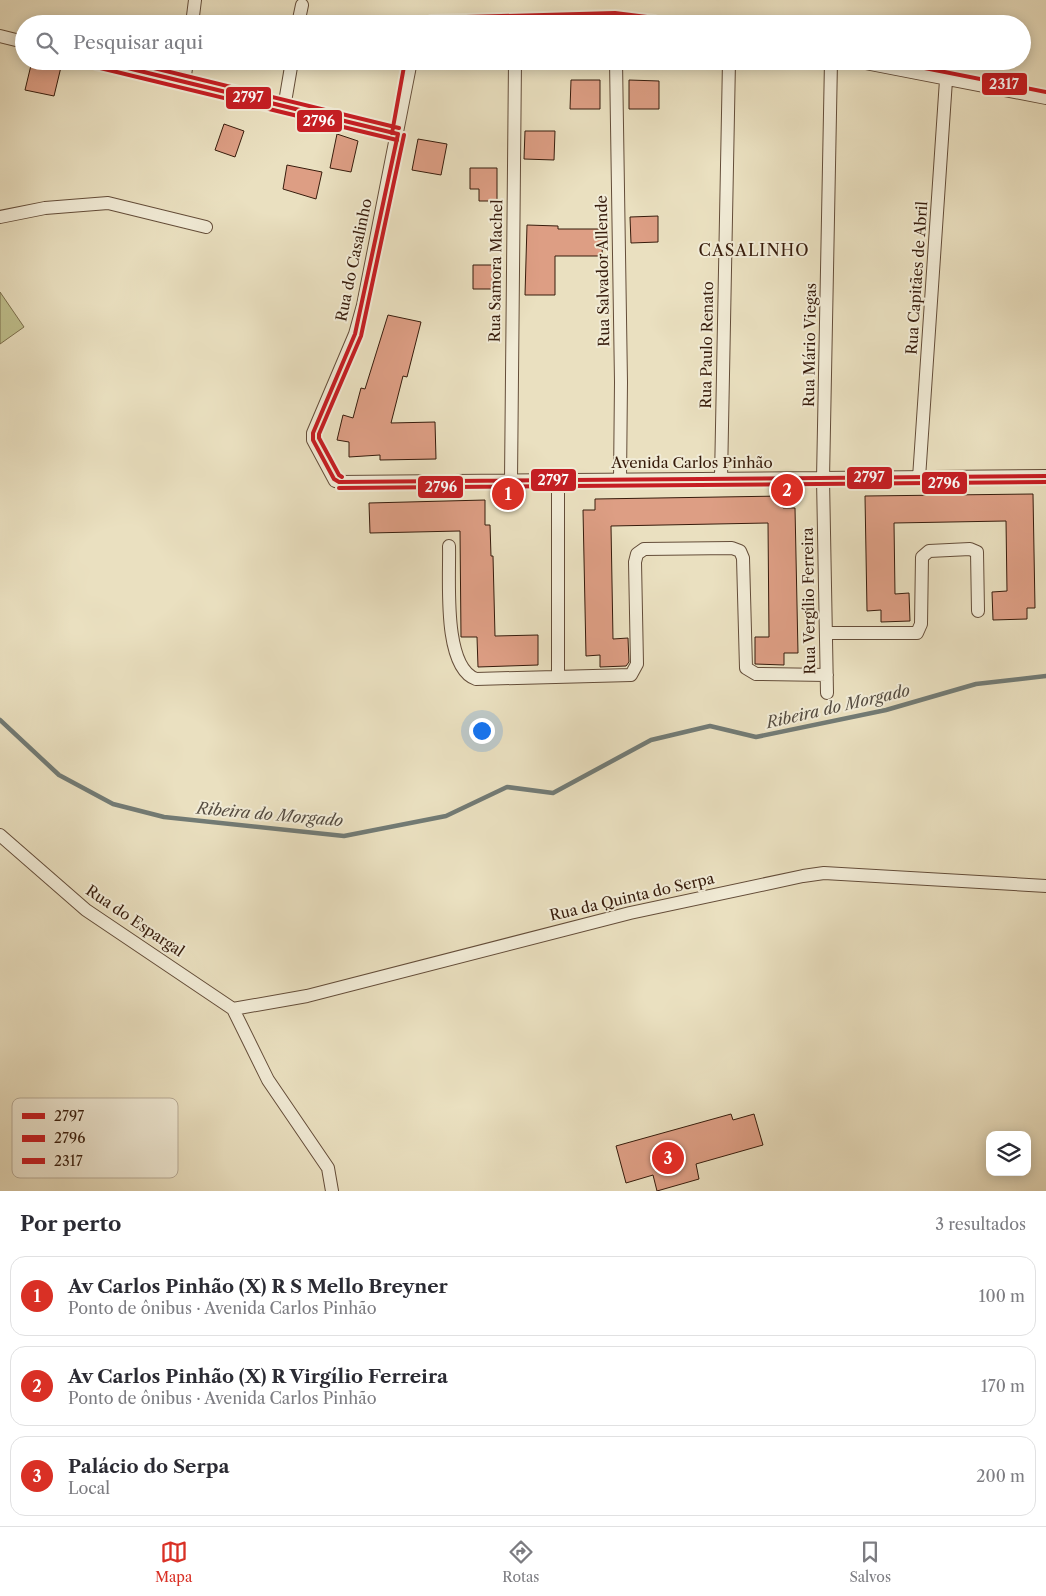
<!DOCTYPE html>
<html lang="pt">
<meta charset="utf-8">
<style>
:root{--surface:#fff;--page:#f7f7f7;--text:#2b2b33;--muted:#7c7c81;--line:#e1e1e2;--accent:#d93025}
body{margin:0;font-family:"Libre Caslon Text",serif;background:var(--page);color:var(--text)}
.controls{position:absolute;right:15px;bottom:15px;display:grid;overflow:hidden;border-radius:10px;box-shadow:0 2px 12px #0003}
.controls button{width:45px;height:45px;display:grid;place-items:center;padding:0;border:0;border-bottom:1px solid var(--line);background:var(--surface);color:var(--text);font:25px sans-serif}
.you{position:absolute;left:481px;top:730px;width:18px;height:18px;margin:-12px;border:4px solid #fff;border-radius:50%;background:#1a73e8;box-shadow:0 0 0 8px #1a73e833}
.badge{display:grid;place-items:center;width:32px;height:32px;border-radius:50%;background:var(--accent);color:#fff;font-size:16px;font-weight:700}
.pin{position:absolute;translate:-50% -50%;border:2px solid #fff;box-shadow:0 1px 5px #0006}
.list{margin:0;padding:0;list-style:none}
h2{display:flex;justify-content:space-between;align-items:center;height:65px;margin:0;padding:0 20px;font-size:21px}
h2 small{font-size:16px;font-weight:400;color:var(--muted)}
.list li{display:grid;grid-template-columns:32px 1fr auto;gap:15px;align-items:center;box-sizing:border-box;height:80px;margin:0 10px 10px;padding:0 10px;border:1px solid var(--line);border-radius:15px}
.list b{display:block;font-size:19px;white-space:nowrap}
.list p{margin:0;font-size:16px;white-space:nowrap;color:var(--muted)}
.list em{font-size:16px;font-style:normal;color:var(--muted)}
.icon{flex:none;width:28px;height:28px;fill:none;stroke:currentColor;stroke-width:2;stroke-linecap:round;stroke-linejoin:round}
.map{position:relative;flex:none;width:1046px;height:1191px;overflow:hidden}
.search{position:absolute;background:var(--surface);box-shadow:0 2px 12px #0003;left:15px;right:15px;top:15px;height:55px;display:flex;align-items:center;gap:12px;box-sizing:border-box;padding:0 18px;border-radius:28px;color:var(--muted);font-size:19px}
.sheet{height:335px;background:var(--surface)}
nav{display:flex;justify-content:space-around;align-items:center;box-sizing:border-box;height:70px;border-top:1px solid var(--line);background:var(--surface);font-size:14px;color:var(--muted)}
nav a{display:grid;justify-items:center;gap:2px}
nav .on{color:var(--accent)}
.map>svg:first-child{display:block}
.green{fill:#bfc08d;stroke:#7b6e4c}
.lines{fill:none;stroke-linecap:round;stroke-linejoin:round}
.stream{stroke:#727b75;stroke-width:4.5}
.building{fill:#dd9e84;stroke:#371c0c}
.street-casing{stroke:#644d39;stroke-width:14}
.street{stroke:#f1ebd6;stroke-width:12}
.bus-1-casing{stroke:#f1ebd6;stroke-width:8}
.bus-2-casing{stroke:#f1ebd6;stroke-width:8}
.bus-3-casing{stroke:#f1ebd6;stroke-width:8}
.bus-1{stroke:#c61d23;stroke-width:4}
.bus-2{stroke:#c61d23;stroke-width:4}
.bus-3{stroke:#c61d23;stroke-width:4}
.labels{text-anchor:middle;stroke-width:4;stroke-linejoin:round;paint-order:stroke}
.street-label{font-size:15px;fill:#371c0c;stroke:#f1ebd6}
.neighbourhood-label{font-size:16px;letter-spacing:1px;fill:#371c0c;stroke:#f1ebd6}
.water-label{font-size:16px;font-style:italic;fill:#554c41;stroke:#f1ebd6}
.key{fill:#f1ebd6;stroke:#b9ad99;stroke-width:1}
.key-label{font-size:14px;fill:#371c0c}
.line-badge{stroke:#f1ebd6;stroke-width:2}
.badge-label{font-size:14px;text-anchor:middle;font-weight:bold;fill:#fff}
</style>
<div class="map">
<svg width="1046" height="1191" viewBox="0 0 1046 1191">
<rect width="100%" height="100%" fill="#eae0c0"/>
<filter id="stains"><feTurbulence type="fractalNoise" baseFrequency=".004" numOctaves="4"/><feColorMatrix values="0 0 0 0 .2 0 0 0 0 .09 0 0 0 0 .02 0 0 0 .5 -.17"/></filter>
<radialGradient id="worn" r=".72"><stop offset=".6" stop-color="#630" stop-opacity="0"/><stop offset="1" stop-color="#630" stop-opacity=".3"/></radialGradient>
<path class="green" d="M 0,292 L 24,327 L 0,344 Z"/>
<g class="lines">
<path class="stream" d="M 0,720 L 59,775 L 113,804 L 164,817 L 344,836 L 446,816 L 507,787 L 553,793 L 651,740 L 710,726 L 756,737 L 886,710 L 976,684 L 1046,676"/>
</g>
<path class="building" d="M 32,61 L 61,67 L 54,96 L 25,90 Z
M 571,80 L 600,80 L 600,109 L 570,109 Z
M 629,80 L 659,81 L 659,109 L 629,109 Z
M 224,124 L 244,131 L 235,157 L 215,150 Z
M 525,131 L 555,131 L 554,160 L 524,159 Z
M 337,134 L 358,141 L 351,172 L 330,168 Z
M 418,139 L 447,144 L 441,175 L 412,170 Z
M 287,165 L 322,172 L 316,199 L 283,189 Z
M 470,168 L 497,168 L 497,201 L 479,201 L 479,189 L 470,189 Z
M 658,216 L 658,242 L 631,243 L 630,217 Z
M 527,225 L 558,226 L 558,229 L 603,229 L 602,256 L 555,256 L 555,295 L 525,295 Z
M 473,265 L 499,265 L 498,289 L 473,289 Z
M 388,315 L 421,322 L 407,377 L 403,376 L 391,423 L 435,422 L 436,459 L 380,460 L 380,455 L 349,457 L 349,442 L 337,440 L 343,415 L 353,418 L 361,388 L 365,389 Z
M 1033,494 L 1035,608 L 1027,608 L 1027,619 L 993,620 L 992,592 L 1007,591 L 1006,521 L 894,523 L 895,594 L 909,593 L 910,621 L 881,622 L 881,610 L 867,611 L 865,496 Z
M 783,496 L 783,508 L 795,508 L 798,653 L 784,653 L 784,665 L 755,664 L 755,637 L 769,637 L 768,523 L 611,526 L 613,639 L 628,638 L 629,662 L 626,666 L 600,667 L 600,655 L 586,656 L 583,510 L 595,510 L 595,499 Z
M 485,500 L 485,525 L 490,525 L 491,556 L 493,556 L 495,636 L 538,635 L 538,665 L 478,667 L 477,637 L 461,637 L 460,531 L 370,533 L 369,503 Z
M 731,1114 L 733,1120 L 754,1114 L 763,1145 L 696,1164 L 699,1179 L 657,1191 L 653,1175 L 626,1183 L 616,1146 Z"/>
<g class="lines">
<defs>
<path id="street" d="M 192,24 L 195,0
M 298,24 L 302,5
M 431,24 L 615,19 L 654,24
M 0,36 L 24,42
M 98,61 L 284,108 L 398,134
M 411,61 L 363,305 L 355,334 L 313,433 L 313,440 L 335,481 L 339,482 L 1046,476
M 616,61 L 621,382 L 620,480
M 855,61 L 1046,98
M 184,83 L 187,61
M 284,108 L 292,61
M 0,217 L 45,208 L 108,203 L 206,227
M 919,478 L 946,80
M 721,479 L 729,61
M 558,480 L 558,677
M 511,481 L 515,61
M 449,546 C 450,577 442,667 476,679 L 631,675 L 637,664 L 635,562 L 637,554 L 644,549 L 732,548 L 740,551 L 743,558 L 746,668 L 756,674 L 827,675
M 827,633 L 917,633 L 921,624 L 922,557 L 929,551 L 970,549 L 977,552 L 978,611
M 827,693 L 823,479 L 831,61
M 0,835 L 86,910 L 233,1009 L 268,1080 L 328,1168 L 332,1191
M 233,1009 L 307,996 L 630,913 L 803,876 L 824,873 L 1046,886"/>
</defs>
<use href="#street" class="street-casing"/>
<use href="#street" class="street"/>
<defs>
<path id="bus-1" d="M 99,61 L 398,134
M 339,482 L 1046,476
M 339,482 L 334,479 L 313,440 L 313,433 L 355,334 L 398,134"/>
<path id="bus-2" d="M 96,67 L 397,140
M 342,477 L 339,475 L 319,438 L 319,434 L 361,336 L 404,135
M 339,488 L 1046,482"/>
<path id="bus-3" d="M 431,18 L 615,13 L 655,18
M 125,61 L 399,128
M 889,61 L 1046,92
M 392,133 L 405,61"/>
</defs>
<use href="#bus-1" class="bus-1-casing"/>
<use href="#bus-2" class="bus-2-casing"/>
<use href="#bus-3" class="bus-3-casing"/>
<use href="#bus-1" class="bus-1"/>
<use href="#bus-2" class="bus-2"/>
<use href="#bus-3" class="bus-3"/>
</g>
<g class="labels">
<g class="street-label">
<text transform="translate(354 260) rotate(-78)" y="5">Rua do Casalinho</text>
<text transform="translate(496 271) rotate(-89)" y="5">Rua Samora Machel</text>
<text transform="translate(603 271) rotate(-91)" y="5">Rua Salvador Allende</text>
<text transform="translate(917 278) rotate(-86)" y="5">Rua Capitães de Abril</text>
<text transform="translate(707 345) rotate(-89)" y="5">Rua Paulo Renato</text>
<text transform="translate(810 345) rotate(-89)" y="5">Rua Mário Viegas</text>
<text x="692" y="468">Avenida Carlos Pinhão</text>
<text transform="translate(809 601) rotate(-91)" y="5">Rua Vergílio Ferreira</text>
<text transform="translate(632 897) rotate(-13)" y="5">Rua da Quinta do Serpa</text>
<text transform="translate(135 921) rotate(34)" y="5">Rua do Espargal</text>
</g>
<g class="neighbourhood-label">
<text x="754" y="256">CASALINHO</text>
</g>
<g class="water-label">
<text transform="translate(838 706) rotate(-13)" y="6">Ribeira do Morgado</text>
<text transform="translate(270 814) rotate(5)" y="6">Ribeira do Morgado</text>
</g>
</g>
<rect x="12" y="1098" width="166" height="80" rx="8" class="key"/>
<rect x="22" y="1113" width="23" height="6" fill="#c61d23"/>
<rect x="22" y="1135" width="23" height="7" fill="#c61d23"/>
<rect x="22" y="1158" width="23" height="6" fill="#c61d23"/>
<g class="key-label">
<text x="54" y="1121">2797</text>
<text x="54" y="1143">2796</text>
<text x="54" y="1166">2317</text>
</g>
<g class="line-badge">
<rect x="981" y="72" width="47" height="24" rx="5" fill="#c61d23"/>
<rect x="225" y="86" width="47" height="24" rx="5" fill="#c61d23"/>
<rect x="296" y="109" width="47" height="24" rx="5" fill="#c61d23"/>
<rect x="846" y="466" width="47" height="24" rx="5" fill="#c61d23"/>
<rect x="530" y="468" width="47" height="24" rx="5" fill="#c61d23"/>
<rect x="921" y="471" width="47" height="24" rx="5" fill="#c61d23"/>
<rect x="417" y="475" width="47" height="24" rx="5" fill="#c61d23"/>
</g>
<g class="badge-label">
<text x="1004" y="89">2317</text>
<text x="248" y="102">2797</text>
<text x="319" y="126">2796</text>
<text x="869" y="482">2797</text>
<text x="553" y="485">2797</text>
<text x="944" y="488">2796</text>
<text x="441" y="492">2796</text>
</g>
<rect width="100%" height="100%" filter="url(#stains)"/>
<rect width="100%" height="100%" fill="url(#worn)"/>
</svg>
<div class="controls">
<button><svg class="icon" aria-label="layers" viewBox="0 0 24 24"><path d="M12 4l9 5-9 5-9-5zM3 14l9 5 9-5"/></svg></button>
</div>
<div class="you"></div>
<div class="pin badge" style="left:508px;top:494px">1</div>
<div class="pin badge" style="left:787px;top:490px">2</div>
<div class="pin badge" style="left:668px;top:1158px">3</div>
<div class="search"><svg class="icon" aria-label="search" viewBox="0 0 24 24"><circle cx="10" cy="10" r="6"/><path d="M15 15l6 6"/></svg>Pesquisar aqui</div>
</div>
<section class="sheet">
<h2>Por perto<small>3 resultados</small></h2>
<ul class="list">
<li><span class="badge">1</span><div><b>Av Carlos Pinhão (X) R S Mello Breyner</b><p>Ponto de ônibus · Avenida Carlos Pinhão</p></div><em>100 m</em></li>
<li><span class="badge">2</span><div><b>Av Carlos Pinhão (X) R Virgílio Ferreira</b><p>Ponto de ônibus · Avenida Carlos Pinhão</p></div><em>170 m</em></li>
<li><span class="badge">3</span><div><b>Palácio do Serpa</b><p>Local</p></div><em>200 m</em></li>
</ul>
</section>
<nav>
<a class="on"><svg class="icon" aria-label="map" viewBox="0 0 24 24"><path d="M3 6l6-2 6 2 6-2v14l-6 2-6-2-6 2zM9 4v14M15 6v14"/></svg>Mapa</a>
<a><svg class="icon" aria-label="directions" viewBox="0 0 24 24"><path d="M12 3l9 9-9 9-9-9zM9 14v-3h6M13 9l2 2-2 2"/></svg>Rotas</a>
<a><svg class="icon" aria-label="saved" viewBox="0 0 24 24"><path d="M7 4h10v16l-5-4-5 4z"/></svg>Salvos</a>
</nav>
